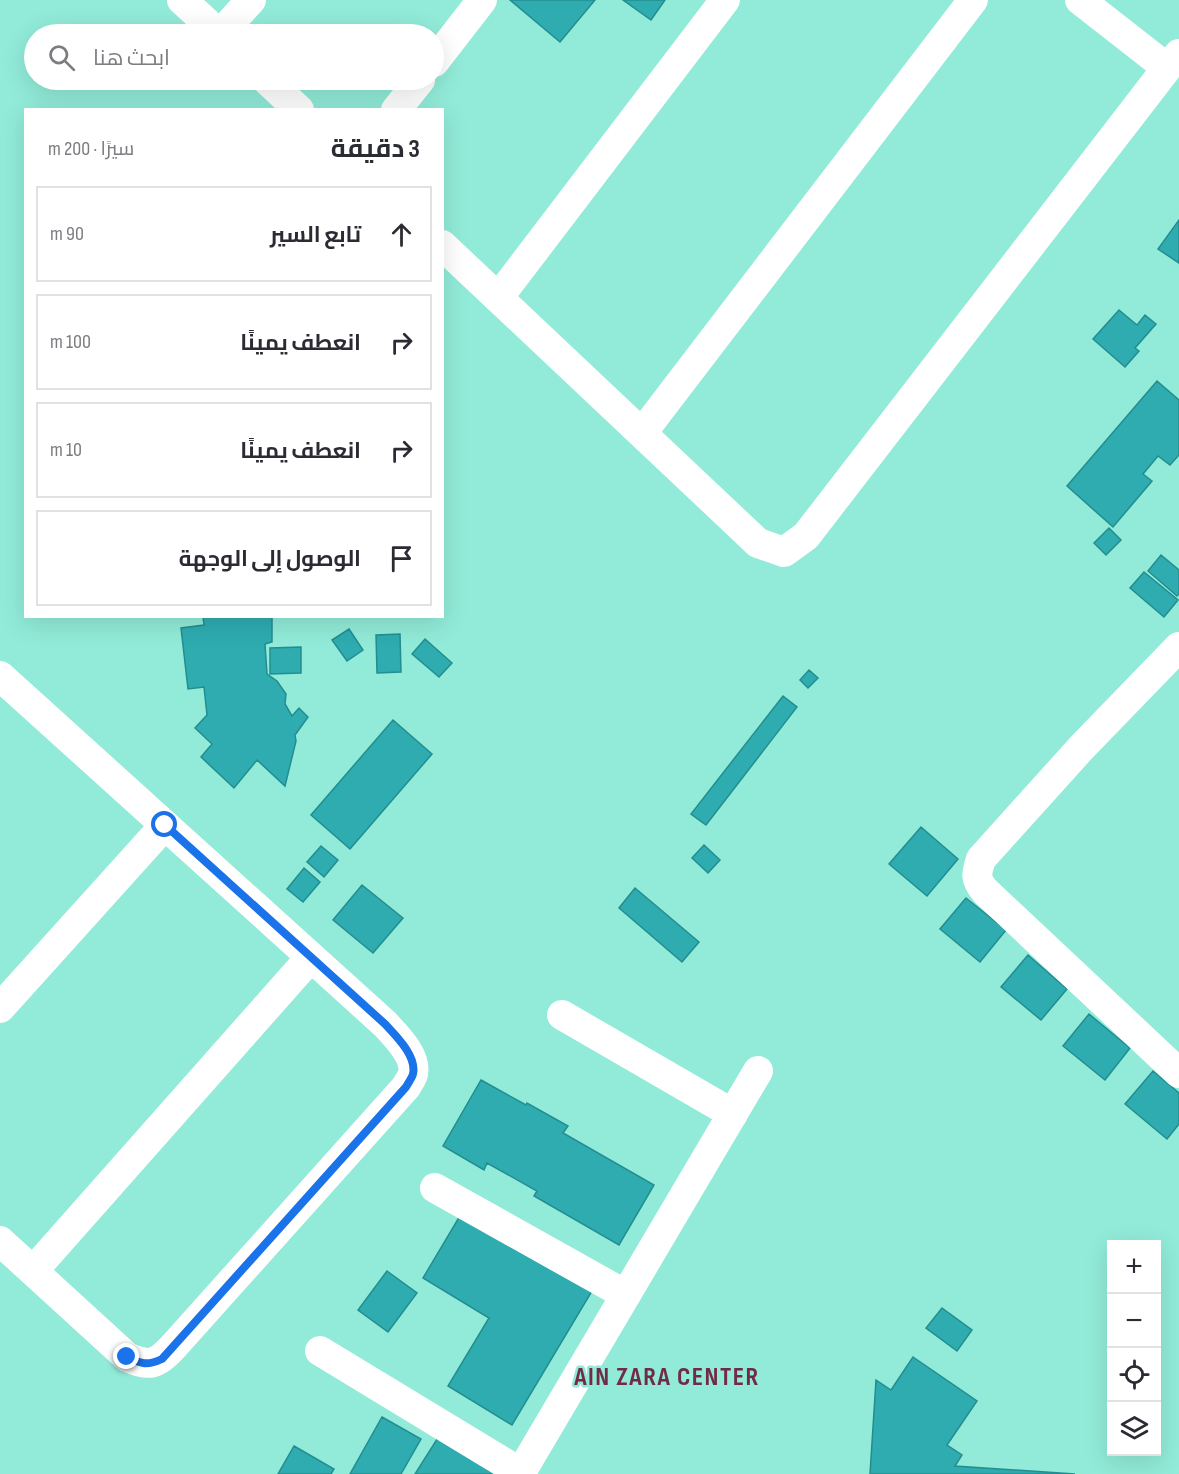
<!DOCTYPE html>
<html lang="ar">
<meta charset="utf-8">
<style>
:root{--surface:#fff;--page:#f2f2f3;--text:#2b2b33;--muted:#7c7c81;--line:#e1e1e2}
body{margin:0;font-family:"Sofia Sans Condensed",Cairo,sans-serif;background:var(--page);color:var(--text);direction:rtl}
.controls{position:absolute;right:18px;bottom:18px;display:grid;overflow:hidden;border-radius:0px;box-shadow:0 6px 24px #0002}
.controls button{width:54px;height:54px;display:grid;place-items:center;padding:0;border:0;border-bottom:2px solid var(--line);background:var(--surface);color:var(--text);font:30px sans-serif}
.stop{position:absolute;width:18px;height:18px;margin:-14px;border:4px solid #1a73e8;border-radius:50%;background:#fff}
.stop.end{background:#1a73e8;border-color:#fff;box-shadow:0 2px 6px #0008}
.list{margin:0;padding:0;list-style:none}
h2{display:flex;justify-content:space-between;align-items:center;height:78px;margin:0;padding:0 24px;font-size:26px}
h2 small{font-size:20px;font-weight:400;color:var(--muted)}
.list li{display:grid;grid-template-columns:39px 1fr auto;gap:18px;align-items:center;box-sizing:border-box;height:96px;margin:0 12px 12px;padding:0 12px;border:2px solid var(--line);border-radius:0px}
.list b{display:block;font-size:22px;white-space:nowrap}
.list em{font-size:20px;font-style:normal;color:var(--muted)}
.icon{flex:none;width:33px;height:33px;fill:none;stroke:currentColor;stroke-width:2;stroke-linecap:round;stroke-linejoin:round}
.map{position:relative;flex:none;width:1179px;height:1474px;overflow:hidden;direction:ltr}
.search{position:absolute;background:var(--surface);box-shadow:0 6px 24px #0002;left:24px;top:24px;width:420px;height:66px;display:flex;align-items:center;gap:15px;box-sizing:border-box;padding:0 21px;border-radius:33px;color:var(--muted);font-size:22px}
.panel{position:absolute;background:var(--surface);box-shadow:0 6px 24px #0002;left:24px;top:108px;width:420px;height:510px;border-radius:0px;direction:rtl}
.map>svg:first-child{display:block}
.building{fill:#2eacb0;stroke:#238d90;stroke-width:1.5}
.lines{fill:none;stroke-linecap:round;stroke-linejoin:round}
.street{stroke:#fff;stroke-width:30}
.route{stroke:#1a73e8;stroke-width:8}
.labels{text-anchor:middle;stroke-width:5;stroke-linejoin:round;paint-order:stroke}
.district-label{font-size:26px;font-weight:bold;letter-spacing:1.5px;fill:#702c46;stroke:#91ebd8}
</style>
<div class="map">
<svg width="1179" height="1474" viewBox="0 0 1179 1474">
<rect width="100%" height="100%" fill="#91ebd8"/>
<path class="building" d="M 510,0 L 595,0 L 560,42 Z
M 623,0 L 665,0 L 651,20 Z
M 1179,220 L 1179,263 L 1158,249 Z
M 1119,310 L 1137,325 L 1145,315 L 1156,324 L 1135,348 L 1139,351 L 1125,367 L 1093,339 Z
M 1157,381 L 1179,400 L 1179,455 L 1170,465 L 1158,456 L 1143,474 L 1152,481 L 1113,527 L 1067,486 Z
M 1109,528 L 1121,540 L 1106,555 L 1094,543 Z
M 1161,555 L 1179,570 L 1179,594 L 1177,596 L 1148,571 Z
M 1144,572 L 1178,600 L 1164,617 L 1130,588 Z
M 203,616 L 272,616 L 272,642 L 265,644 L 267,674 L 277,681 L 286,694 L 285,704 L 292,716 L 299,708 L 308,717 L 295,735 L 296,741 L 285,786 L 257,760 L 234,788 L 201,757 L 212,744 L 195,728 L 207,715 L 204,687 L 188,689 L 181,628 L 204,625 Z
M 349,629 L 363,650 L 347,661 L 332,640 Z
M 400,634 L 401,672 L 377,673 L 376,635 Z
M 425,639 L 452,663 L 439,677 L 412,654 Z
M 301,647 L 301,673 L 270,674 L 270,648 Z
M 809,670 L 818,678 L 808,688 L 800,680 Z
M 783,696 L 797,707 L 706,825 L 691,814 Z
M 393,720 L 432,754 L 350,849 L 311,815 Z
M 921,827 L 958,859 L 927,896 L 889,864 Z
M 704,845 L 720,860 L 708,873 L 692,858 Z
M 321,846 L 338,860 L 324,877 L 307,862 Z
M 304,868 L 320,882 L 303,902 L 287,889 Z
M 362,885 L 403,918 L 373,953 L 333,920 Z
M 635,888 L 699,942 L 682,962 L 619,908 Z
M 966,898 L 1006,930 L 980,962 L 940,929 Z
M 1028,955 L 1067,989 L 1041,1020 L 1001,987 Z
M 1089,1014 L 1130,1048 L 1105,1080 L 1063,1046 Z
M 1153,1071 L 1179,1093 L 1179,1124 L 1167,1139 L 1125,1104 Z
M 481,1080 L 526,1105 L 527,1103 L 568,1126 L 563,1133 L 654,1185 L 619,1245 L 534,1196 L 537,1191 L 487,1163 L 484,1170 L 443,1146 Z
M 461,1214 L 592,1291 L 512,1425 L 448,1386 L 489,1318 L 423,1278 Z
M 387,1271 L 417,1293 L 388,1332 L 358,1310 Z
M 942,1308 L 972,1330 L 957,1351 L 926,1328 Z
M 913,1357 L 977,1401 L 947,1445 L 962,1455 L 955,1466 L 1075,1474 L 870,1474 L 876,1380 L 891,1390 Z
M 382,1417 L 421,1439 L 401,1474 L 350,1474 Z
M 439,1436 L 494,1474 L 415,1474 Z
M 294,1446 L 334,1469 L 331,1474 L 278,1474 Z"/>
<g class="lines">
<path class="street" d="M 182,0 L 219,34
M 1080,0 L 1167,68
M 220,34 L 251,0
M 434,62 L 482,0
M 267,80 L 299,110
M 396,110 L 420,80
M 442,245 L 758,543 L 784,552 L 806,536 L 1167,68 L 1179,54
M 498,298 L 725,0
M 642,433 L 973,0
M 1179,647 L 1082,747 L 981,859 C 976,874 975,879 985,891 L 1179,1073
M 0,676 L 385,1024 C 396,1036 417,1056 413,1074 C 412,1078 408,1083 406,1087 L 173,1347 C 156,1365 149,1367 127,1357 L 0,1241
M 0,1008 L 165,825
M 562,1015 L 733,1114
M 435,1188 L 626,1295
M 33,1271 L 311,957
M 320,1351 L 521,1473
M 520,1474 L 758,1071"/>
</g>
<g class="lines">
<path class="route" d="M 127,1357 C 142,1364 147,1366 162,1359 L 406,1087 C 408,1083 412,1078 413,1074 C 417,1056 396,1036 385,1024 L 165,825"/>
</g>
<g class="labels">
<g class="district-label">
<text x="667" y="1385">AIN ZARA CENTER</text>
</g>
</g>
</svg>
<div class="controls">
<button>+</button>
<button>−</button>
<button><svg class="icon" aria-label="locate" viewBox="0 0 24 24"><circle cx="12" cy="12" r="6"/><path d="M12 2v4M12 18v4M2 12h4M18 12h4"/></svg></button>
<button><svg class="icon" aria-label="layers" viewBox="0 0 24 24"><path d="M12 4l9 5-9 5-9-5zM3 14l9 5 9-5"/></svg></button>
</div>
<div class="stop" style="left:165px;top:825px"></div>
<div class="stop end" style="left:127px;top:1357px"></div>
<div class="search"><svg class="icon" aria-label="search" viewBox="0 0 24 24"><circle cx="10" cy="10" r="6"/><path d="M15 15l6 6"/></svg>ابحث هنا</div>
<section class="panel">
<h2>3 دقيقة<small>سيرًا · 200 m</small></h2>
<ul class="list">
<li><svg class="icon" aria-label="ahead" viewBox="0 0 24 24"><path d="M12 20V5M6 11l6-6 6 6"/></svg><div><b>تابع السير</b></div><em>90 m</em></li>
<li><svg class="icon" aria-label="right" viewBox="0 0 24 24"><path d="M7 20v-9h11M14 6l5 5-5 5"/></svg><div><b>انعطف يمينًا</b></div><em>100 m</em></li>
<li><svg class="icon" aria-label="right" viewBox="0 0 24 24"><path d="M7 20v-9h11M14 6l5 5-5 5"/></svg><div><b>انعطف يمينًا</b></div><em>10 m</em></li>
<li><svg class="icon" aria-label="arrive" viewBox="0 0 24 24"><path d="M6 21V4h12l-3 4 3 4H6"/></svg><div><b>الوصول إلى الوجهة</b></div></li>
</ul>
</section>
</div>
